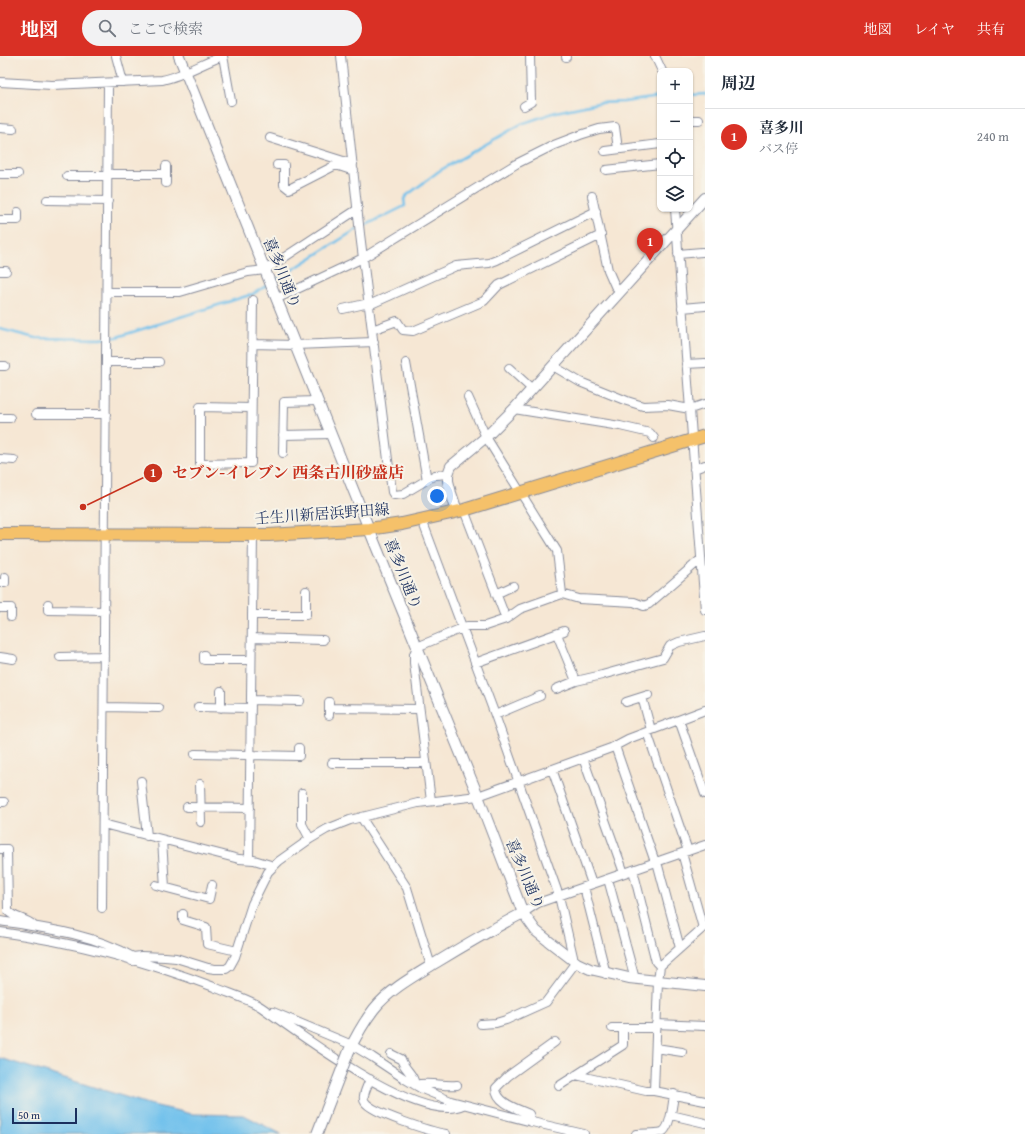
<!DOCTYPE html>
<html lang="ja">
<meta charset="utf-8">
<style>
:root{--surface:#fff;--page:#f2f2f3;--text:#1f2937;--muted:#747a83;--line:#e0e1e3;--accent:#d93025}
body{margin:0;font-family:"Gentium Book Plus","Noto Serif JP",serif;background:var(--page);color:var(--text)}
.controls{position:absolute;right:12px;top:12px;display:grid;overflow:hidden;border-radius:8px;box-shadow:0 1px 3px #0004}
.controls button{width:36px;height:36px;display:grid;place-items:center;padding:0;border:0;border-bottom:1px solid var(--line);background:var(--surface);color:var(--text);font:20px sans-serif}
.scale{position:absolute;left:12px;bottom:10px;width:65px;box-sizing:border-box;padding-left:4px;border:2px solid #1b2f5e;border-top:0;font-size:11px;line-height:14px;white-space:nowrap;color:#1b2f5e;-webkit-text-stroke:3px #f7f3e8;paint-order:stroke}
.you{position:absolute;left:437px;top:440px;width:14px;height:14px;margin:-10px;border:3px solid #fff;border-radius:50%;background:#1a73e8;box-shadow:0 0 0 6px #1a73e833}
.badge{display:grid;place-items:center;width:26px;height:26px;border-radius:50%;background:var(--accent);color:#fff;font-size:13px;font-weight:700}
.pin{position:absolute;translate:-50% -33px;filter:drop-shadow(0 1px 2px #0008)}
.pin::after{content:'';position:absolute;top:21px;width:14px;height:12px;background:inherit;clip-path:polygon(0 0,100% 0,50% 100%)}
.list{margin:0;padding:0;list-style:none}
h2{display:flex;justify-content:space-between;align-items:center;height:52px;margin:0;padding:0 16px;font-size:17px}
h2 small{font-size:13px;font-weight:400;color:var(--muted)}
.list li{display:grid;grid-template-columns:26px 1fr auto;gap:12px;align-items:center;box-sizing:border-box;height:56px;padding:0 16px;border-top:1px solid var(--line)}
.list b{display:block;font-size:15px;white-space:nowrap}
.list p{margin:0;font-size:13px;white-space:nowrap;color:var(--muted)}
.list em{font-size:13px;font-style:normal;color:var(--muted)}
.icon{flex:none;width:22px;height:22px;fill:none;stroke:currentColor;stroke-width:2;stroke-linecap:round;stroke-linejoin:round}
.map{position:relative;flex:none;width:705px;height:1078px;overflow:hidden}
header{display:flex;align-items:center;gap:24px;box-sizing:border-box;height:56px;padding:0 20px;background:var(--accent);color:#fff}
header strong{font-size:19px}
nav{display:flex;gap:22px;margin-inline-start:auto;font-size:14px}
.search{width:280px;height:36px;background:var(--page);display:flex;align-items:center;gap:10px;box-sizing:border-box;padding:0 14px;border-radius:22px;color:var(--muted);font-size:15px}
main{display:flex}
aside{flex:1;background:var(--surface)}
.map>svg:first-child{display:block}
.water{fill:#71c1ec;stroke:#4678a5}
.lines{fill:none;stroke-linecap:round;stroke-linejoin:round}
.stream{stroke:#71c1ec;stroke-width:2.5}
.minor-casing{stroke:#888b99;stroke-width:10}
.tertiary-casing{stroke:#888b99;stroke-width:12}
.primary-casing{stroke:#888b99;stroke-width:14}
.minor{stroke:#fff;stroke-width:8}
.tertiary{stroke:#fff;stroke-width:10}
.primary{stroke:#f5c16b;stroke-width:12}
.tertiary-bridge-casing{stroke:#888b99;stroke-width:12;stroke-linecap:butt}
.tertiary-bridge{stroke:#fff;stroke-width:10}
.labels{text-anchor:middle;stroke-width:4;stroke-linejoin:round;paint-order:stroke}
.street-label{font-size:15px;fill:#1b2f5e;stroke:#f7f3e8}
.leader{fill:none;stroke:#c8321e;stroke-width:1.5}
.callout-dot{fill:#c8321e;stroke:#f7f3e8;stroke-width:1.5}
.mark-label{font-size:12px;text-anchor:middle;font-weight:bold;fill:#fff}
.callout-label{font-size:16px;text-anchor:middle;font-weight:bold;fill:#c8321e;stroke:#f7f3e8;stroke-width:4;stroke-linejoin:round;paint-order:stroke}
</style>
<header>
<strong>地図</strong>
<div class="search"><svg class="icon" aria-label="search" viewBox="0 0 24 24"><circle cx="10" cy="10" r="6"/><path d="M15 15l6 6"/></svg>ここで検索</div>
<nav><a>地図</a><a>レイヤ</a><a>共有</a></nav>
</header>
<main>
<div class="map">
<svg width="705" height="1078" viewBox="0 0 705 1078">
<rect width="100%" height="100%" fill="#f7f3e8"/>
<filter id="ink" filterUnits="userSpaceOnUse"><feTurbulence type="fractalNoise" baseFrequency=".025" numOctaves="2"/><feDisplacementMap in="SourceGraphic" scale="8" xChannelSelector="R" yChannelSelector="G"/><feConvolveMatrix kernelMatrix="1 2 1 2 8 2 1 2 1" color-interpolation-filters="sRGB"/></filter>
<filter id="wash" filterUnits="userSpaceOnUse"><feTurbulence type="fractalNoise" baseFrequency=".012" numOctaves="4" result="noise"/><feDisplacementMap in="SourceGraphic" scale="16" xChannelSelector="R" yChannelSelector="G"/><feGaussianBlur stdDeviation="0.9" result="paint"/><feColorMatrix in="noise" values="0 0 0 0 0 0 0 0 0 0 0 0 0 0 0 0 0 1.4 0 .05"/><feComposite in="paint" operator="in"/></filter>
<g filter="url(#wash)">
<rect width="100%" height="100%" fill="#f6e7d4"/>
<path class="water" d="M 0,1002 L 148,1048 L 192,1058 L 244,1059 L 281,1078 L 0,1078 Z"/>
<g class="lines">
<path class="stream" d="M 690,39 L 705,38
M 362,171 L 405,150 L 404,143 L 406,140 L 439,115 L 521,68 L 556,56 L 598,47 L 624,46 L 660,41
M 273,226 L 357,173
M 0,273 L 35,282 L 101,283 L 117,281 L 253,238 L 269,228"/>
</g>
</g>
<g filter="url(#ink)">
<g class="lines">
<defs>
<path id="minor" d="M 116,0 L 123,26
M 223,0 L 231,45
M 341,0 L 360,178 L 392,436 L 394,439 L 403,438 L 435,419 L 448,418
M 566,0 L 566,1
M 655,0 L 662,15
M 0,26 L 52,29 L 162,24 C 183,20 203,7 223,0
M 524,50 L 531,46 L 530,0
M 690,64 L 699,64
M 0,72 L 13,73
M 270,82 L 353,108
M 605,95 L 660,88
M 277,109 L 284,109 L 284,129 L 289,133 L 334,110 L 339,110 L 354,115
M 166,110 L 166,127
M 606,114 L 660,108
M 0,118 L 18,118
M 108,118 L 166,118
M 67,120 L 108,120
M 592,140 L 608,214 L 615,230 L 620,235
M 47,144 L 108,145
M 675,153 L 705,554
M 0,164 L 18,164 L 18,156
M 678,198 L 702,196
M 0,215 L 6,215
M 107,236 L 180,236 L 248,216 L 265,214 L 358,153
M 276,243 L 363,202 L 516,108 L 554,89 L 580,79 L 599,73 L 615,71 L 618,93
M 369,249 L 456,210 L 489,207 L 497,204 L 596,155
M 682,252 L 705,250
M 343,253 L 369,247
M 372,274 L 397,265 L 403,274 L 413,275 L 484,245 L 499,229 L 601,179
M 252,288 L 295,289 L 374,286
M 106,306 L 159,306
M 406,307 L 427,424
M 686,308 L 705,307
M 0,310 L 5,310
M 553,310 L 580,326 L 627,345 L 643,350 L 668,349 L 690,353 L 705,348
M 509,312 L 532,333
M 468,341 L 486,381 L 557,495 L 562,538
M 251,352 L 200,351 L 200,408 L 251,407 L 253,244
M 514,353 L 620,370 L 650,377 L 654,382
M 36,358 L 106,358
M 0,362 L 10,362
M 283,379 L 331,378
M 283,397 L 284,346 L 317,345
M 0,403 L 14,404
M 694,413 L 705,409
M 464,454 L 506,563
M 422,464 L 495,659 L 559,840 L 574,905
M 0,527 L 5,527 L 5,521
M 496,538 L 513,530
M 48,548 L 48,554 L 105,555
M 0,552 L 11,552 L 11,561
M 252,559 L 306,559 L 306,535
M 557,578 L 576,625 L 602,619 L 663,602 L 670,590 L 679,586 L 705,580
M 252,582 L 323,584
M 204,599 L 204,604 L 251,604
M 0,601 L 13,603
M 60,601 L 104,600
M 475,607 L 564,575
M 556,633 L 576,625
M 642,641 L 651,674
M 251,644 L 300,645
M 626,646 L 648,639
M 104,651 L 159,652
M 198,651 L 251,652
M 221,652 L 221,635
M 329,652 L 419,653
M 329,659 L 329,646
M 495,659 L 540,640
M 679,664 L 705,738
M 647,676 L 688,795
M 615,690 L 655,806
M 195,698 L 299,700 L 299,692
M 583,702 L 624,817
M 332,707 L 426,707
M 552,713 L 592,828
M 141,725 L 147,780
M 200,728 L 201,766
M 302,737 L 302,768 L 310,783
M 431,745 L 414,607 L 414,598 L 417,591 L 467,570 L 485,570 L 506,563 L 520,553 L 562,538 L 579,543 L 634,546 L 644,550 L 649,548 L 701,503
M 0,746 L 4,746
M 187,751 L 250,752
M 361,761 L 407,832 L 431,910
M 103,768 L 239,803 L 254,804 L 274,810
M 162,784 L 165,831
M 0,793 L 7,793 L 8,855 C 13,862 26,862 33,869
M 682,797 L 703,872
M 249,803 L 253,479
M 657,806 L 680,892
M 633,814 L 656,906 L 660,910
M 608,823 L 635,923
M 156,829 L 209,843 L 212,829
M 584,831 L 606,918
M 102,852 L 108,27
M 523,857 L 538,847 L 705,789
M 183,858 L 183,864 L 206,871 L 207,888 L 237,895
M 0,865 C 45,872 93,878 133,901
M 0,876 C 72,886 146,905 214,931 C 228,937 249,943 261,951 C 299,977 419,1070 463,1049
M 132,905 L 133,901 L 141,900 L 165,901 L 176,902 L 208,912 L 215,913 L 226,913 L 230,910 L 235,901 L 252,848 L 268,816 L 279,805 L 310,783 L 327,773 L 350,764 L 418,747 L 478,740 L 611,692 L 628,683 L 705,654
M 273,956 L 352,989 L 372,1001 L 405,1023 L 422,1033 L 451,1045 L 532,1066 L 584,1078
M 481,968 L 496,967 L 506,964 L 546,946 L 576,906
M 656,968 L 705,970
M 612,972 L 656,972
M 656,992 L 682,996
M 391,998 L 401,1003 C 405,1015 414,1017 415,1029 C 430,1025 443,1031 457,1029
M 576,1019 L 646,1035 L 654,1035 L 705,1045
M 370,1023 C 368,1029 361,1041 365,1046 C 372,1057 432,1076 446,1078
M 559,1030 L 623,989 L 623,972
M 654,1035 L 658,925 L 660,910 L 705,870
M 671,1059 L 705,1067
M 532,1066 L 529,1058 C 518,1053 496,1047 496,1032 L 508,1020 L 555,986
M 636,1078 C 644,1077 655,1078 662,1076 C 670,1073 673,1047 674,1038"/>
<path id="tertiary" d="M 179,0 L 369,473 L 478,740 L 523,857 L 536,875 L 551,887 L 577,907 L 590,913 L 629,922 L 705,930
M 457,455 L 451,437 L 448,425 L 448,418 L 451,410 L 486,381 L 514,353 L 705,142
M 349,995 C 356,980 364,966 374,953 C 390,933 416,919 437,906 C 465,889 494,872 523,857"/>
<path id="primary" d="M 0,478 L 269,479 L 369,473 L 402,468 L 464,454 L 705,380"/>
</defs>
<use href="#minor" class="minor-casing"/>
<use href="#tertiary" class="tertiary-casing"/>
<use href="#primary" class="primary-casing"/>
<use href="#minor" class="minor"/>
<use href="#tertiary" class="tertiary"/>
<use href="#primary" class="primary"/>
<defs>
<path id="tertiary-bridge" d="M 317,1078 L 349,995"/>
</defs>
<use href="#tertiary-bridge" class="tertiary-bridge-casing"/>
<use href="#tertiary-bridge" class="tertiary-bridge"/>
</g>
</g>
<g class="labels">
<g class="street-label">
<text transform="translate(282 217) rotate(68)" y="5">喜多川通り</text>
<text transform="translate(322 458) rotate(-4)" y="5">壬生川新居浜野田線</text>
<text transform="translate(403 518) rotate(68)" y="5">喜多川通り</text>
<text transform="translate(525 818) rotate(67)" y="5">喜多川通り</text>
</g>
</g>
<path class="leader" d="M83 451L153 417"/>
<g class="callout-dot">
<circle cx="83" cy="451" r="4"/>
<circle cx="153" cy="417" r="10"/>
</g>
<g class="mark-label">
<text x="153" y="421">1</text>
</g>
<g class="callout-label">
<text x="288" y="422">セブン-イレブン 西条古川砂盛店</text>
</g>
</svg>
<div class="controls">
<button>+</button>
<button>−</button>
<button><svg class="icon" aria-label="locate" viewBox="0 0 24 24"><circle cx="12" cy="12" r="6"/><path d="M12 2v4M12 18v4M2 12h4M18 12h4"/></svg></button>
<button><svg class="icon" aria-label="layers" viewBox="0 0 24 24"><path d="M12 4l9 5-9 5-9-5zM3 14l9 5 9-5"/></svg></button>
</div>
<div class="scale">50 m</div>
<div class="you"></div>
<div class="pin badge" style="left:650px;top:205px">1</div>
</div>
<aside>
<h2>周辺<small></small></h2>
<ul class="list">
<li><span class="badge">1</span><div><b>喜多川</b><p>バス停</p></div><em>240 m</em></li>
</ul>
</aside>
</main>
